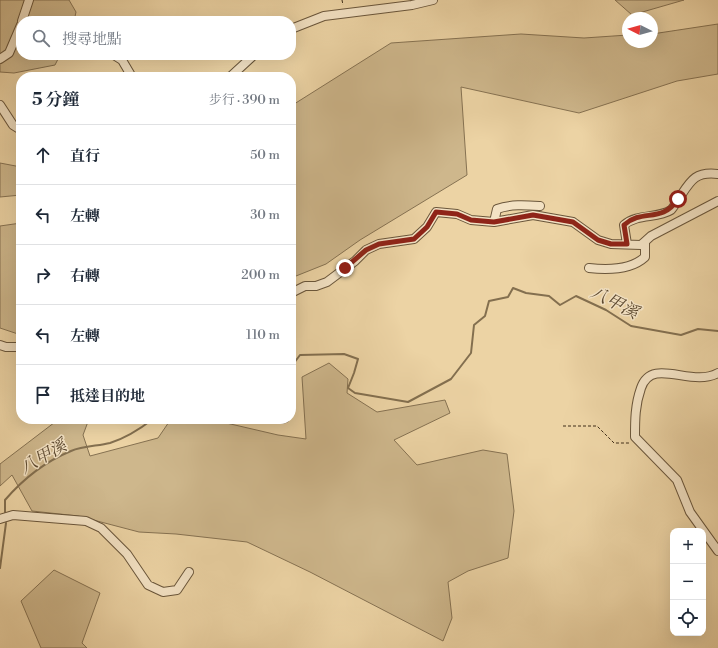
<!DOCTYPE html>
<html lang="zh-TW">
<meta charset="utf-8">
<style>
:root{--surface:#fff;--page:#f6f6f7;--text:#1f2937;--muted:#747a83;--line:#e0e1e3}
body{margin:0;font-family:"Libre Bodoni","Noto Serif TC",serif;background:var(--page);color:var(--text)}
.controls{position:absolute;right:12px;bottom:12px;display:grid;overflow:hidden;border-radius:8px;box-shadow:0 4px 16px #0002}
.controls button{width:36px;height:36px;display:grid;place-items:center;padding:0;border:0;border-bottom:1px solid var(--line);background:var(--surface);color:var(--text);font:20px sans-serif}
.compass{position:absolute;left:622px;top:12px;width:36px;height:36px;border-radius:50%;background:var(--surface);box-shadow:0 4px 16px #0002;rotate:276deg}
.stop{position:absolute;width:12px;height:12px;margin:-9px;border:3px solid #8f2418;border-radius:50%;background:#fff}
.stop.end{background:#8f2418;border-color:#fff;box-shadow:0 1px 4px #0008}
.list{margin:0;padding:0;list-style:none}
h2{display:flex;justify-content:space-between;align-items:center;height:52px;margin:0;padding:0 16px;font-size:17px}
h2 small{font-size:13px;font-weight:400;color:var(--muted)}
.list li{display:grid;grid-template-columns:26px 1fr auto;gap:12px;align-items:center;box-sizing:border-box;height:60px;padding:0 16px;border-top:1px solid var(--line)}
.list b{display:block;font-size:15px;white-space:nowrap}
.list em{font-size:13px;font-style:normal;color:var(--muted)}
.icon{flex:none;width:22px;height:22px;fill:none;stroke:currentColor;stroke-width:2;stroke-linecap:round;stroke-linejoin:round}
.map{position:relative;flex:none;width:718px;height:648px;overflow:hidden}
.search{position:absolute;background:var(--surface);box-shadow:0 4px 16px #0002;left:16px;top:16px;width:280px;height:44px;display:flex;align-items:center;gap:10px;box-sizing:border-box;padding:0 14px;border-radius:16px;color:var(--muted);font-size:15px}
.panel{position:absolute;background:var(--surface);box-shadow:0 4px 16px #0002;left:16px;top:72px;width:280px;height:352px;border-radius:16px}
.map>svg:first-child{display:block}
.green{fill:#ceb78c;stroke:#867252}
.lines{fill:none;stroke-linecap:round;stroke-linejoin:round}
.stream{stroke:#836f4f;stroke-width:2}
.minor-casing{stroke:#6a563b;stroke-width:10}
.path{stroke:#3e2d18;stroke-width:1;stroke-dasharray:3 2;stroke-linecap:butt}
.minor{stroke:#f3e2c4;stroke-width:8}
.route{stroke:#8f2418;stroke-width:5}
.labels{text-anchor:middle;stroke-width:3;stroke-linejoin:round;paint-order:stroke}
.water-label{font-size:17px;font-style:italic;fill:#5b482f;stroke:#f3e2c4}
</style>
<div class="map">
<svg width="718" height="648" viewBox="0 0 718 648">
<rect width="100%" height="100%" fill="#ecd3a4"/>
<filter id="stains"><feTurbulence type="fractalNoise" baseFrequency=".005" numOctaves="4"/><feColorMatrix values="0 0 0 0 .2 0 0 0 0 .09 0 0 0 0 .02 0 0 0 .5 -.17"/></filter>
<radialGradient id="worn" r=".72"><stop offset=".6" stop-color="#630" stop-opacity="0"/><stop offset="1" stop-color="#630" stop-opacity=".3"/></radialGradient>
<path class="green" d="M 0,0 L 69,0 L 76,12 L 74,21 L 21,21 L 21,55 L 60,55 L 55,65 L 14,73 L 0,72 Z
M 615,0 L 684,0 L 632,15 Z
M 718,24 L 718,74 L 677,81 L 579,113 L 461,87 L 467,175 L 360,240 L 326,264 L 291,278 L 291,106 L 391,43 L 521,34 L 584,38 L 628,35 L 628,42 L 652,42 L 652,34 Z
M 0,163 L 21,167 L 21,195 L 0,197 Z
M 21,223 L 21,335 L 0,328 L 0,226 Z
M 329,363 L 348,379 L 347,393 L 377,412 L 445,400 L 450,413 L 394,440 L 417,465 L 483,450 L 507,454 L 514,511 L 508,558 L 468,571 L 448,582 L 452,618 L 443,641 L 310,572 L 247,542 L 176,534 L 139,532 L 78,516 L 32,511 L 12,475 L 0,486 L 0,464 L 59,419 L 89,419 L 83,435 L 90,456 L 158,438 L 171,419 L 209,419 L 278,435 L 306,439 L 302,377 Z
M 54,570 L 100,593 L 82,643 L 87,648 L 41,648 L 21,601 Z"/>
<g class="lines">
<path class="stream" d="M 291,372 L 294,363 L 300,355 L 344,354 L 358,359 L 354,373 L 348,388 L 355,393 L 408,402 L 451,379 L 471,353 L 474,325 L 485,316 L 489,301 L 508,297 L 513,288 L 526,293 L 549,296 L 560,305 L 576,296 L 606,310 L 631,326 L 681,335 L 698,329 L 718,331
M 291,406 L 291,409
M 246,419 L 253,419
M 270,419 L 283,423 L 288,421 L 288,419
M 5,512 L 5,500 C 24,478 44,462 71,451 C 83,446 98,446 110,443 C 126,438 140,429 153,419
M 0,568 L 6,523"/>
<defs>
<path id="minor" d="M 22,21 L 29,0
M 291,29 L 324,16 L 412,5 L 433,0
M 114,55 L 122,60 L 132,77
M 0,59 L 9,53 L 21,25
M 230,77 L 254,55
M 0,105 L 13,125 L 21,130
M 494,222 L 497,209 C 511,204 525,205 540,206
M 627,244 L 624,225 C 638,213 657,219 671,210 C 673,208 676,203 678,200 C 690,182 694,171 718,174
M 589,268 C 607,270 631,270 645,257 L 645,242
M 291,293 L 305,286 L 316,286 L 327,282 L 355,261 L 366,250 L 379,244 L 414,239 L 427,227 L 436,212 L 457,214 L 471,220 L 494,222 L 533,215 L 573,222 L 598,240 L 611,244 L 641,245 L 651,236 L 718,201
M 0,345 L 6,347 L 21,347
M 718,373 C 691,388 652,356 641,388 C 635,405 635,420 635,437 L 677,480 L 690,512 L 718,551
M 0,519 L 13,515 L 86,521 L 101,528 L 127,554 L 148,585 L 163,592 L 177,590 L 189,572"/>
</defs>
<use href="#minor" class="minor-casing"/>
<path class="path" d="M 342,0 L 343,5
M 563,426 L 597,426 L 614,443 L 629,443"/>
<use href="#minor" class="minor"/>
</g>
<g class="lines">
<path class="route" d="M 345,268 L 366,250 L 379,244 L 414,239 L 427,227 L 436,212 L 457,214 L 471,220 L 494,222 L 533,215 L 573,222 L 598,240 L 611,244 L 627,244 L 624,225 C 643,208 661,224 678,199"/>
</g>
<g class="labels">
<g class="water-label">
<text transform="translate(615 302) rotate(27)" y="6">八甲溪</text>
<text transform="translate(43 456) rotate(-30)" y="6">八甲溪</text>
</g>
</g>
<rect width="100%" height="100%" filter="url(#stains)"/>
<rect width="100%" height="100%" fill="url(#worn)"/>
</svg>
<div class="controls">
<button>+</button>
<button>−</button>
<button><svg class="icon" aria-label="locate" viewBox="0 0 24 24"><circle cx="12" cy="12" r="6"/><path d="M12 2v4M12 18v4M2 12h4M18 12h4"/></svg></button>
</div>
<svg class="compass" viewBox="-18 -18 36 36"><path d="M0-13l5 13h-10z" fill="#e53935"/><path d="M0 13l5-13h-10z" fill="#747a83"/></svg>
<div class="stop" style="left:678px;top:199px"></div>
<div class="stop end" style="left:345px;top:268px"></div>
<div class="search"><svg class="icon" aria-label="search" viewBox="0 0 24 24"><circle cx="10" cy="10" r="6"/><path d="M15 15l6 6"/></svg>搜尋地點</div>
<section class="panel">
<h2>5 分鐘<small>步行 · 390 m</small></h2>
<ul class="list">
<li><svg class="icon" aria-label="ahead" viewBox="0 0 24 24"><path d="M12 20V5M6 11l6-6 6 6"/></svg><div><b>直行</b></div><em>50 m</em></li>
<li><svg class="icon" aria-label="left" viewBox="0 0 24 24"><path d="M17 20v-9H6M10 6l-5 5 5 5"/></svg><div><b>左轉</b></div><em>30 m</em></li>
<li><svg class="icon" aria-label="right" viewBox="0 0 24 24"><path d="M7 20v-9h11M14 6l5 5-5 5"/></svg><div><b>右轉</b></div><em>200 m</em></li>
<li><svg class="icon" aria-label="left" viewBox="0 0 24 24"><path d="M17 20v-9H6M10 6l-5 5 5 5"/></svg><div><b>左轉</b></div><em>110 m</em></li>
<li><svg class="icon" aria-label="arrive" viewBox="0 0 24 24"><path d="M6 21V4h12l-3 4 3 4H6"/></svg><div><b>抵達目的地</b></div></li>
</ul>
</section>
</div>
